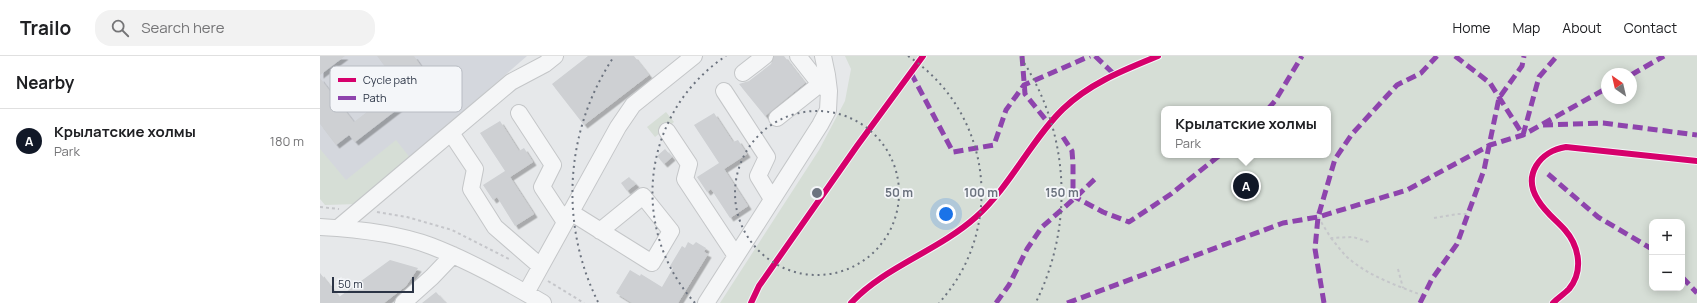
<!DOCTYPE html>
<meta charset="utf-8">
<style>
:root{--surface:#fff;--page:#f2f2f2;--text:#202124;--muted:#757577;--line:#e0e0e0;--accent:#111827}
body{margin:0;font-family:Manrope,sans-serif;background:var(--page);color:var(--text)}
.controls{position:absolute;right:12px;bottom:12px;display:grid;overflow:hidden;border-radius:8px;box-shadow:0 2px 10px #0003}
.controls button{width:36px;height:36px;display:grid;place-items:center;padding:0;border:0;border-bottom:1px solid var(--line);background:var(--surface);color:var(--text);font:20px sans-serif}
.compass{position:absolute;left:1281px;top:12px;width:36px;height:36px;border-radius:50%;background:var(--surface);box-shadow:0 2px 10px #0003;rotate:326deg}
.scale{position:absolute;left:12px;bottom:10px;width:82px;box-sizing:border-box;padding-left:4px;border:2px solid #2b3445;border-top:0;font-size:11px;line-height:14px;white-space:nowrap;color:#2b3445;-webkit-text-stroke:3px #f4f6f9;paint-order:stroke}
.you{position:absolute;left:626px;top:158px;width:14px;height:14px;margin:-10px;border:3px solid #fff;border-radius:50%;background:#1a73e8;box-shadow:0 0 0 6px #1a73e833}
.badge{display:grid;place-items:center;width:26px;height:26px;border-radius:50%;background:var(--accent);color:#fff;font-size:13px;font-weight:700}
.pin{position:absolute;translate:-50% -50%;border:2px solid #fff;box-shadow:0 1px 4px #0006}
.popup{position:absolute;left:841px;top:50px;width:170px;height:52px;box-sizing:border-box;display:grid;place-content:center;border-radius:8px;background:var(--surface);filter:drop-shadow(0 1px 3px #0005);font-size:13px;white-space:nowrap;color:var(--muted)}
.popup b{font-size:15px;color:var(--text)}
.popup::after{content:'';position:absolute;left:50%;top:100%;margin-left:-8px;border:8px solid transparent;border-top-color:var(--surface)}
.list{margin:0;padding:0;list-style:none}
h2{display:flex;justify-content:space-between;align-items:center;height:52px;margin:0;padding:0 16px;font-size:17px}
h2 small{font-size:13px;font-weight:400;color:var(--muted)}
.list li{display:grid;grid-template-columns:26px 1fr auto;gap:12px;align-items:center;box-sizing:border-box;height:64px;padding:0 16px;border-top:1px solid var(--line)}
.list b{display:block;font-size:15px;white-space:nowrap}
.list p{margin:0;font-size:13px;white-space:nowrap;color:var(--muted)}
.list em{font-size:13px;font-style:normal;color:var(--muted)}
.icon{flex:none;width:22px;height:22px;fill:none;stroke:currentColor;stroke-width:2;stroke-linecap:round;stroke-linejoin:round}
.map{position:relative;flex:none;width:1377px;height:247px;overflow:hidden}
header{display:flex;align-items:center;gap:24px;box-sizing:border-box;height:56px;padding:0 20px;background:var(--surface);border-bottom:1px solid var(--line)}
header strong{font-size:19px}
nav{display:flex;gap:22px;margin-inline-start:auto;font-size:14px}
.search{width:280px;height:36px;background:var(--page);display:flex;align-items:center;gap:10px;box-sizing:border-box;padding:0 14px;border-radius:16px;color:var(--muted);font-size:15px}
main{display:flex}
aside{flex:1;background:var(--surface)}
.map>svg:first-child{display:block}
.built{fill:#d4d7dd}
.green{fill:#d6ded6;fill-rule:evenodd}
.building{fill:#ced0d3;filter:url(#shadow)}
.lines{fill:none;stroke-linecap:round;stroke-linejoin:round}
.minor-casing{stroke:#c4c6c8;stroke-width:18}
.path{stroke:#c5c6ca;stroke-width:2;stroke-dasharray:3 3;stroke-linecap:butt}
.minor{stroke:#f5f6f7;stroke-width:16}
.quiet{stroke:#8e44ad;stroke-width:5;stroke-dasharray:10 5;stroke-linecap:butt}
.cycleway-casing{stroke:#f4f6f9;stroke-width:8}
.cycleway{stroke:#d6006c;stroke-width:6}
.ring{fill:none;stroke:#6c737f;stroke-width:2;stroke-dasharray:2 4}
.key{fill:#f4f6f9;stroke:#b8bcc3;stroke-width:1}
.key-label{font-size:11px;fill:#2b3445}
.centre{fill:#6c737f;stroke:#f4f6f9;stroke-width:2}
.ring-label{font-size:12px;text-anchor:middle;font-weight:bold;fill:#6c737f;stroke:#f4f6f9;stroke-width:3.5;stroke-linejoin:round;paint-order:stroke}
</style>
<header>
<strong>Trailo</strong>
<div class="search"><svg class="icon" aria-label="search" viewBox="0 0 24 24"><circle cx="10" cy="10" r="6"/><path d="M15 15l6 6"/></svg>Search here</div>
<nav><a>Home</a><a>Map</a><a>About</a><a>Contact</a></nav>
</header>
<main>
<aside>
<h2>Nearby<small></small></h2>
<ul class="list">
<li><span class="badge">A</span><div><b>Крылатские холмы</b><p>Park</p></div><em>180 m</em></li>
</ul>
</aside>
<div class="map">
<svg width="1377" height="247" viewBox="0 0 1377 247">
<defs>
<filter id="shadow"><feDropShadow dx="3.5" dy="3.5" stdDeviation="0" flood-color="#0004"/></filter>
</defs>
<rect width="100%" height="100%" fill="#e6e8ea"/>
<path class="built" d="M 0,0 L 207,0 L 46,139 L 0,131 Z"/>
<path class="green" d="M 525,0 L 1377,0 L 1377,247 L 400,247 L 499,94 L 525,45 L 531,13 ZM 1287,18 L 1311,18 L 1311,42 L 1287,42 ZM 844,53 L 1008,53 L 1008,99 L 844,99 ZM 1332,166 L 1362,166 L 1362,232 L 1332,232 Z
M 346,56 L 354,66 L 335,81 L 327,71 Z
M 76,84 L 91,103 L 38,148 L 5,149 L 0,143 L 0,93 L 26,124 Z"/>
<path class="building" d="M 0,0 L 25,0 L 0,19 Z
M 57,0 L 94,0 L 106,17 L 94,26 L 101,35 L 35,86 L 29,79 L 16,89 L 0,68 L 0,22 L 34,66 L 80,30 Z
M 268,0 L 314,0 L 329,19 L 264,69 L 232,28 Z
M 454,0 L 464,0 L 485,27 L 445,60 L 419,28 L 429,25 L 451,8 Z
M 394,57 L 413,86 L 418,84 L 427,98 L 404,113 L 428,150 L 410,162 L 391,133 L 387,136 L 377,121 L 399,107 L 374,69 Z
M 180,65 L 199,95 L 204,92 L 213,106 L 190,121 L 214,158 L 195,170 L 177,141 L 173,144 L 163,129 L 185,115 L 160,77 Z
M 345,93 L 352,101 L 344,108 L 337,100 Z
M 309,121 L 316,128 L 307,135 L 301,127 Z
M 368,186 L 373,189 L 376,186 L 386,192 L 384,196 L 388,198 L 358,247 L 312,247 L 296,237 L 310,214 L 320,220 L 321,218 L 342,231 L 353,212 L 350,210 L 362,190 L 365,192 Z
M 70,204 L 98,212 L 86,230 L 64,247 L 0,247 L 0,217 L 19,241 Z
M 116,236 L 126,247 L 102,247 Z"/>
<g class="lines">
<defs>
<path id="minor" d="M 478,0 L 500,28 L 507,34
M 423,17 L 445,0
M 404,35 L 447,101 L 438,120 L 452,143
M 199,57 L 233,109 L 222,131 L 245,166
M 457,62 L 500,28
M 347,75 L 369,108 L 365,123 L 416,200
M 131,77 L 155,113 L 151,133 L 175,171 L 220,210
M 250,156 L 260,162 L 332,207 L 351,175 L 323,140 L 280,175
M 0,171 C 37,173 77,177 111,190 C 150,205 187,226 223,247
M 18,172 L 191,26 L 225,8 L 235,0
M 206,237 L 298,71 L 313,49 L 374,0
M 83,247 L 112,221 L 133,199
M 386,247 L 500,69 L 508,54 L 509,35 L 507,19 L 503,0"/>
</defs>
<use href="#minor" class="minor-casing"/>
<path class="path" d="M 0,151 L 19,153
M 57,156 L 87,161 L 132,174 L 191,204
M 998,161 L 1011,182 L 1033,181 L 1049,186
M 1114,162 L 1137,158 L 1148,158
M 1011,182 C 1016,188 1021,195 1027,201 C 1048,220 1078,230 1104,240
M 1078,213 L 1083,232
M 228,225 L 264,247"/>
<use href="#minor" class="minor"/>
<path class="quiet" d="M 702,0 L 705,38 L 730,69
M 775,0 L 794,18
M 1135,0 L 1170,27 L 1203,79
M 591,17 L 633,96 L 674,89 L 686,54 L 704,29 L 770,0
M 1311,19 L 1344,0
M 948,53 L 955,45 L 982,0
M 1223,69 L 1283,67 L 1377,79
M 1203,79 L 1219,21 L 1237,0
M 743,81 L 752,95 L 753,108 L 753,140 L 783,156 L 809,166 L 851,138 L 900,99
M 1228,118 L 1278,161 L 1332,193
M 1362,221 L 1377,237
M 676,247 L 689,229 L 707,193 L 722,171 L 756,141 L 778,120
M 747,247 L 963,167 L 998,161 L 1087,134 L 1170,89 L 1203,79 L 1287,32
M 1004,247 L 995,193 L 998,161 L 1015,103 L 1032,78 L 1077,29 L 1101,17 L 1117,0
M 1100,247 L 1112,223 L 1137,188 L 1164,114 L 1179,42 L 1202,10 L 1204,0"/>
<defs>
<path id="cycleway" d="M 431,247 L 439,230 L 537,90 L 603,0
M 531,247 C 564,211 618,195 656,161 C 690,131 711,84 743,53 C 770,27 804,14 838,0
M 1233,247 C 1238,242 1244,238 1249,233 C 1264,215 1259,190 1245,174 C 1236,164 1225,156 1218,144 C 1202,119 1220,95 1246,91 L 1377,105"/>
</defs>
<use href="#cycleway" class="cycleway-casing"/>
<use href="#cycleway" class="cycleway"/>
</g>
<g class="ring">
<circle cx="497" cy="137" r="82"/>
<path d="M375 247A164 164 0 0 1 406 0M588 0A164 164 0 0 1 619 247"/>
<path d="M278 246A245 245 0 0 1 293 2M701 2A245 245 0 0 1 716 246"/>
</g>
<rect x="10" y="10" width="132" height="46" rx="6" class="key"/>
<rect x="18" y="22" width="18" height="4" fill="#d6006c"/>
<rect x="18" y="40" width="18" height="4" fill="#8e44ad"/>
<g class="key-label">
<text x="43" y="28">Cycle path</text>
<text x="43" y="46">Path</text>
</g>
<circle cx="497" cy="137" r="6" class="centre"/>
<g class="ring-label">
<text x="579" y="141">50 m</text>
<text x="661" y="141">100 m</text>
<text x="742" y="141">150 m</text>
</g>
</svg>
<div class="controls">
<button>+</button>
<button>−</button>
</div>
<svg class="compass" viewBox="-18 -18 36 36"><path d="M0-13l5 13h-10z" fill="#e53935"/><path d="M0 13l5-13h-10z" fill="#757577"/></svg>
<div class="scale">50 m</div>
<div class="you"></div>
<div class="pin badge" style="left:926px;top:130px">A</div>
<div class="popup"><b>Крылатские холмы</b>Park</div>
</div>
</main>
